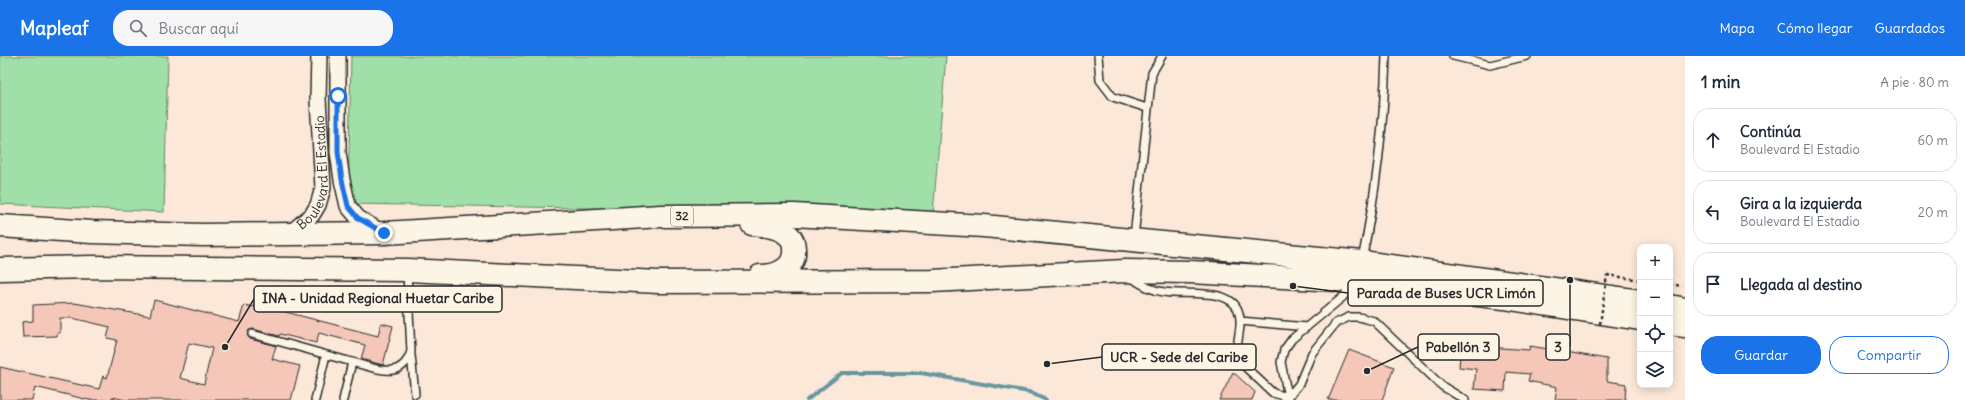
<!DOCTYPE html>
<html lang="es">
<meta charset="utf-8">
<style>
:root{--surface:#fff;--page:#f6f6f7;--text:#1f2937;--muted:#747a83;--line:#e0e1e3;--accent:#1a73e8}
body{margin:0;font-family:Delius,sans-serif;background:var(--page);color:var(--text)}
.controls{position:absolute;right:12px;bottom:12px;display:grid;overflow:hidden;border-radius:8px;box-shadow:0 2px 10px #0003}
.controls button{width:36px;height:36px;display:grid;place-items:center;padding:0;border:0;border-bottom:1px solid var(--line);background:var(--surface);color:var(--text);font:20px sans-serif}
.stop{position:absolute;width:12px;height:12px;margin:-9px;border:3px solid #1a73e8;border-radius:50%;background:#fff}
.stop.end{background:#1a73e8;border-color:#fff;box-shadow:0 1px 4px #0008}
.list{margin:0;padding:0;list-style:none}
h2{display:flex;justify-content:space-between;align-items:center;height:52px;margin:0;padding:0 16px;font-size:17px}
h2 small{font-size:13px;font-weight:400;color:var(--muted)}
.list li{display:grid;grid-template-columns:26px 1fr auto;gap:12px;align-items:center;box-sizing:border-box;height:64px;margin:0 8px 8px;padding:0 8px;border:1px solid var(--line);border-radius:16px}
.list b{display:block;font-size:15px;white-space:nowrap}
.list p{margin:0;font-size:13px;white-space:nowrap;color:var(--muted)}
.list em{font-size:13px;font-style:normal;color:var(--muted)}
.actions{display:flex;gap:8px;padding:12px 16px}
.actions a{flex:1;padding:9px 0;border:1px solid var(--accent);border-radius:16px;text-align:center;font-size:14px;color:var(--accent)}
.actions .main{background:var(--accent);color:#fff}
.icon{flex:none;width:22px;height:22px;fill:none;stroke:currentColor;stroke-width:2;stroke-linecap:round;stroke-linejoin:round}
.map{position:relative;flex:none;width:1685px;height:344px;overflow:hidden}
header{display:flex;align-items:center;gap:24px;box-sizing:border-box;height:56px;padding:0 20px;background:var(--accent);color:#fff}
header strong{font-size:19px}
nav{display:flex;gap:22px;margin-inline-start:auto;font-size:14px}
.search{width:280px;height:36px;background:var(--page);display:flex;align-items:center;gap:10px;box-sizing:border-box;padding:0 14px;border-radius:16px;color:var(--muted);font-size:15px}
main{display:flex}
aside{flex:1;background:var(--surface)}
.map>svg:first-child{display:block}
.green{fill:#a0dfa7;stroke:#668569}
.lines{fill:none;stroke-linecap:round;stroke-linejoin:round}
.stream{stroke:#67969f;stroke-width:4}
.building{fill:#f4c7b9;stroke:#2b2b2b;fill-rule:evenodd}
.lane-casing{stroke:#2b2b2b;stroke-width:10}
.street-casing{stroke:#2b2b2b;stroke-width:18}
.highway-casing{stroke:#2b2b2b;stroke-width:25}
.path{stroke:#2b2b2b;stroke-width:2.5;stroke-dasharray:3 3;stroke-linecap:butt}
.lane{stroke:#fcf5e5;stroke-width:7}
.street{stroke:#fcf5e5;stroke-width:15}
.highway{stroke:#fcf5e5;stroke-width:22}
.path-bridge{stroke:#2b2b2b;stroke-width:2.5;stroke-dasharray:3 3;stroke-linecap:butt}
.route{stroke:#1a73e8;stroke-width:5}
.labels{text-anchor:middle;stroke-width:3;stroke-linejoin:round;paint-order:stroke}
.shield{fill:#fcf5e5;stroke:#6a6863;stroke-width:1}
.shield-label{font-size:12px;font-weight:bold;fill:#2b2b2b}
.street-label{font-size:13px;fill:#2b2b2b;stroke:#fcf5e5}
.leader{fill:none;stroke:#2b2b2b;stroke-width:1.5}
.callout-dot{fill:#2b2b2b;stroke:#fcf5e5;stroke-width:1.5}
.callout{fill:#fcf5e5;stroke:#2b2b2b;stroke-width:1.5}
.callout-label{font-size:14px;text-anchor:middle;font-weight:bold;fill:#2b2b2b}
</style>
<header>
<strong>Mapleaf</strong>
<div class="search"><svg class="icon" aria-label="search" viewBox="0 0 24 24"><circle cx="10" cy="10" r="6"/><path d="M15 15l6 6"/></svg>Buscar aquí</div>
<nav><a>Mapa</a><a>Cómo llegar</a><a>Guardados</a></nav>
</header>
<main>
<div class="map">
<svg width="1685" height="344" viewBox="0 0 1685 344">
<rect width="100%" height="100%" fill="#fbe8d9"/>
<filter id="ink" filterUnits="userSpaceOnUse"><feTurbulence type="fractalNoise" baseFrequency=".025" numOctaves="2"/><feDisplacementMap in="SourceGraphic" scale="8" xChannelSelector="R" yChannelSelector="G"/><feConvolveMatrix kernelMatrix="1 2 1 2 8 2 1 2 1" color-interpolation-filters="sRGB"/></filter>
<g filter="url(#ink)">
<path class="green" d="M 0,0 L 168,0 L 164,156 L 0,148 Z
M 351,0 L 946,0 L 933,158 L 348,148 Z"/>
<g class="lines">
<path class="stream" d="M 807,344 L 842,317 L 921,317 L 1029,336 L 1046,344"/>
</g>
<path class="building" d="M 154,244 L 239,266 L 244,249 L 254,251 L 255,248 L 378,280 L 381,267 L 393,270 L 383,309 L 361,303 L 365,289 L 319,277 L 316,287 L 280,278 L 279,280 L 253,273 L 249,274 L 247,279 L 250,283 L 276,290 L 272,303 L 300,310 L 291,344 L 126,344 L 112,341 L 112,344 L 89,344 L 35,331 L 32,344 L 0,344 L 0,311 L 99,333 L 103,320 L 107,322 L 117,284 L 107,282 L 110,271 L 72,262 L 60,262 L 60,277 L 57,277 L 57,280 L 23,281 L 22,266 L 33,265 L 33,249 L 74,247 L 150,260 ZM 189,287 L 212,292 L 204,328 L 180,322 Z
M 1461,289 L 1529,294 L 1530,290 L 1607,303 L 1607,325 L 1626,328 L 1625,344 L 1555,344 L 1557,331 L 1528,325 L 1530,318 L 1506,316 L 1505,335 L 1474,333 L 1476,313 L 1459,311 Z
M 1349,294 L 1394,311 L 1382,344 L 1328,344 Z
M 1233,316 L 1255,336 L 1252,344 L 1219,344 Z"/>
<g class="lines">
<defs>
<path id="lane" d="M 1098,0 L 1100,24 L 1113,41 L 1147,52
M 1453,0 L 1490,9 L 1527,0
M 1134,181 L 1152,17 L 1162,0
M 1362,204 C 1376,137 1384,68 1386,0
M 1131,221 C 1141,229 1150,234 1164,236 C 1184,240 1229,231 1238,254 C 1245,271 1232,290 1240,306 L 1273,337 L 1288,341
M 1240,265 L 1307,271
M 252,278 L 352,306
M 411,299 L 415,338
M 1288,341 L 1281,306 L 1284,294 L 1292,283 L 1343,241 L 1352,229
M 315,344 L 326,299
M 343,344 L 352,306 C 375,312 402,326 411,295 L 407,217
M 1286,344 L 1299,328 L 1312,297 L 1336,267 L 1349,261 L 1359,261 L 1374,265 L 1442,330 L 1465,344"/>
<g id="street">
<path d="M 338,0 L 338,96 L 342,124 L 348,150 L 358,162 L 381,176"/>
<path id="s1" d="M 289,178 L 312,159 L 318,149 L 323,132 L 318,43 L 319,0"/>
</g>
<path id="highway" d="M 752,168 C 764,169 782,171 790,181 C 793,184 794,189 794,193 C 796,212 777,220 760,220
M 0,170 L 92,176 L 203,179 L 384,177 L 661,160 L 794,159 L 984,170 L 1362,206 L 1640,245
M 0,213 L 92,211 L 407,214 L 659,226 L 932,225 L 1125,215 L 1190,216 L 1355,225 L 1504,242 L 1640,263
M 1670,250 L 1685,253
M 1670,268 L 1685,270"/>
</defs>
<use href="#lane" class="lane-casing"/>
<use href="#street" class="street-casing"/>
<use href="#highway" class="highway-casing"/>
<path class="path" d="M 1607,219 L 1640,224
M 1670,228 L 1682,230"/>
<use href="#lane" class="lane"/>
<use href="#street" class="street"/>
<use href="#highway" class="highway"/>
<path class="path-bridge" d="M 1600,268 L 1607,219"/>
</g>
</g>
<g class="lines" filter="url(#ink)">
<path class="route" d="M 338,40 L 338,96 L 342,124 L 348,150 L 358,162 L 384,177"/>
</g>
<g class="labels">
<rect class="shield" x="671" y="150" width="22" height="20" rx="3"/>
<g class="shield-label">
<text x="682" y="164">32</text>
</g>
<g class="street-label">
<text dy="5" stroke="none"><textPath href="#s1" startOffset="72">Boulevard El Estadio</textPath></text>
</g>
</g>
<path class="leader" d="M1293 230L1348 237M225 291L254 243M1570 224L1570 291M1367 315L1418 291M1047 308L1102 301"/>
<g class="callout-dot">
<circle cx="1293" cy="230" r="4"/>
<circle cx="225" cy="291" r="4"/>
<circle cx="1570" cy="224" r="4"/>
<circle cx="1367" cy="315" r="4"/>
<circle cx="1047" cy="308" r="4"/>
</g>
<g class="callout">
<rect x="1348" y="224" width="195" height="26" rx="4"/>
<rect x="254" y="230" width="248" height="26" rx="4"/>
<rect x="1546" y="278" width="24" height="26" rx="4"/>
<rect x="1418" y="278" width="81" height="26" rx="4"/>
<rect x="1102" y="288" width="154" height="26" rx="4"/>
</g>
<g class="callout-label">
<text x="1446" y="242">Parada de Buses UCR Limón</text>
<text x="378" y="247">INA - Unidad Regional Huetar Caribe</text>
<text x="1558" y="296">3</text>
<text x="1458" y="296">Pabellón 3</text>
<text x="1179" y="306">UCR - Sede del Caribe</text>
</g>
</svg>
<div class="controls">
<button>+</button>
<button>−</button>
<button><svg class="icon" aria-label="locate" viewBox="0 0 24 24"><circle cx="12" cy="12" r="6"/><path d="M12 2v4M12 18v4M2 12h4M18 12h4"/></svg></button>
<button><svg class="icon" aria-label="layers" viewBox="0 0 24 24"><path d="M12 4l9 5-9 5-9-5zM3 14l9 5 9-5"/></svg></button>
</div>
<div class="stop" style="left:338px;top:40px"></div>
<div class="stop end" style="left:384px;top:177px"></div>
</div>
<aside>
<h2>1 min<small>A pie · 80 m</small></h2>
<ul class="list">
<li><svg class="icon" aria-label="ahead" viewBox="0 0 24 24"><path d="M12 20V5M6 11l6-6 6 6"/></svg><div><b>Continúa</b><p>Boulevard El Estadio</p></div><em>60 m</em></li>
<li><svg class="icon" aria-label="left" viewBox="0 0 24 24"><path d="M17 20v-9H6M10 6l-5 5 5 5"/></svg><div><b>Gira a la izquierda</b><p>Boulevard El Estadio</p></div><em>20 m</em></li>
<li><svg class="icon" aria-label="arrive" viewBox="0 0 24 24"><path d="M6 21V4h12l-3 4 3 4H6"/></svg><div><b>Llegada al destino</b></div></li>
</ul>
<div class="actions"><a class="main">Guardar</a><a>Compartir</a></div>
</aside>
</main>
